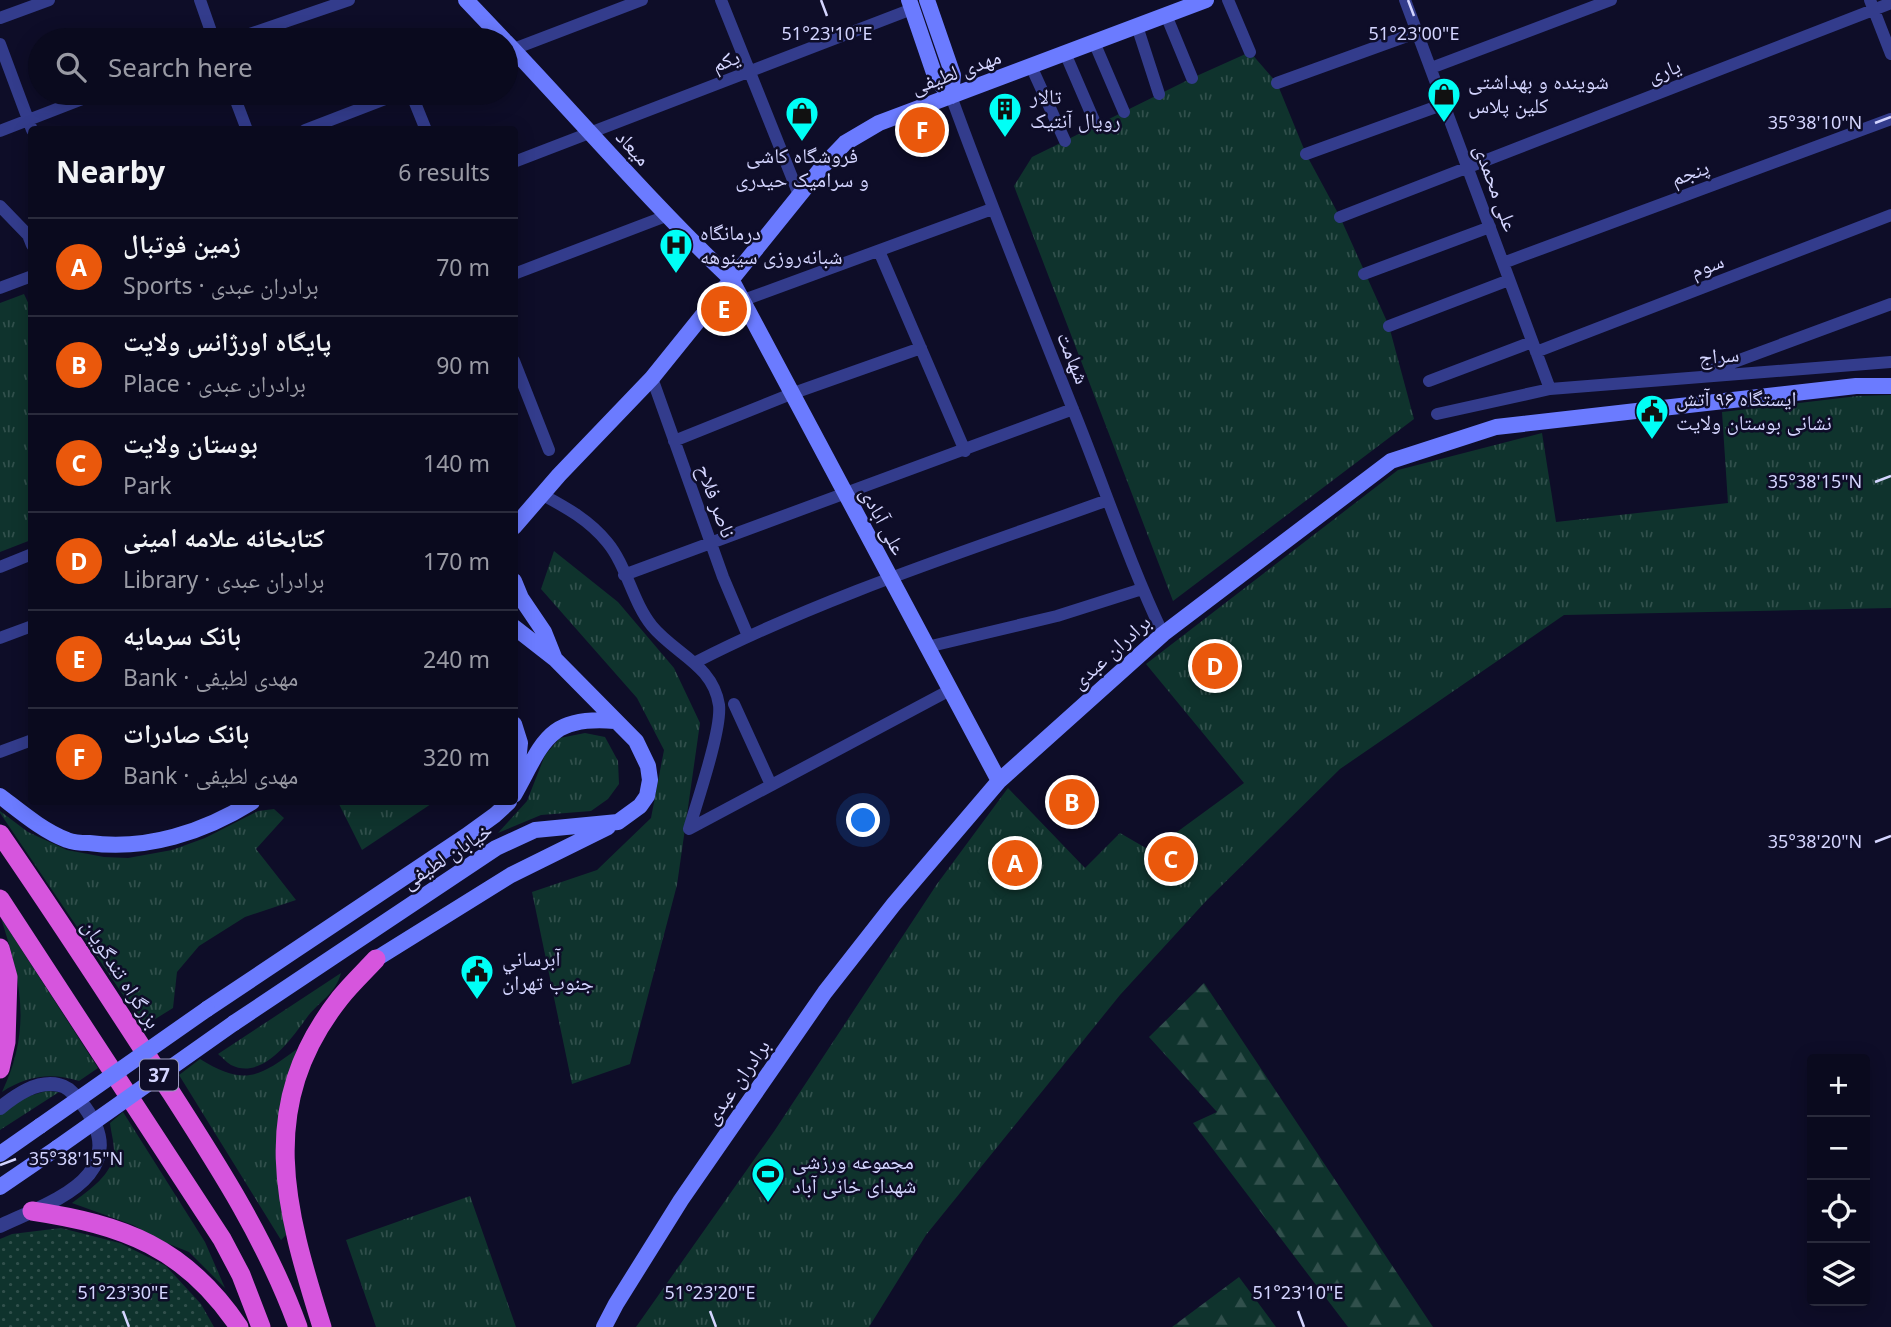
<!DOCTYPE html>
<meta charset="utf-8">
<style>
:root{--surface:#0a0a1e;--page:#18182b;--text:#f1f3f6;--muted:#999aa4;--line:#2a2b3c;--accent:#ea580c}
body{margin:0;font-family:"Noto Sans","Noto Naskh Arabic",sans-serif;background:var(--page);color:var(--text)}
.controls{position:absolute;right:21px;bottom:21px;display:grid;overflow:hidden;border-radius:7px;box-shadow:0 4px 18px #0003}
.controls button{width:63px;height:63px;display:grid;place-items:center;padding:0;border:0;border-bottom:2px solid var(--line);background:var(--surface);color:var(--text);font:35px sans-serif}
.you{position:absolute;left:864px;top:821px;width:24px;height:24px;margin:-18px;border:5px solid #fff;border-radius:50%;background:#1a73e8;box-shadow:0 0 0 10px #1a73e833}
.badge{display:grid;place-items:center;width:46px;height:46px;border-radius:50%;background:var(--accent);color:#fff;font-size:23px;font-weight:700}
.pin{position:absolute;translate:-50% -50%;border:4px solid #fff;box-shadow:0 2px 7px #0006}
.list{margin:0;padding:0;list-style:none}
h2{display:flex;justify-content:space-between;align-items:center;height:91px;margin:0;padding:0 28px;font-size:30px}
h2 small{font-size:23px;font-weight:400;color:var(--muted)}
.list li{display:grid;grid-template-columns:46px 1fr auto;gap:21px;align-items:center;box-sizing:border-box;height:98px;padding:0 28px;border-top:2px solid var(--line)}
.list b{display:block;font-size:26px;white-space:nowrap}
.list p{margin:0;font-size:23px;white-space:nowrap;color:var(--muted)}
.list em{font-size:23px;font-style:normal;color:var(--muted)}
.icon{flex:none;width:38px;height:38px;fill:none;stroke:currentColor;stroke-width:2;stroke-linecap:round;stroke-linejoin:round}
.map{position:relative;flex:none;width:1891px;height:1327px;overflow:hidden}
.search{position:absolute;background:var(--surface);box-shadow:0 4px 18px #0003;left:28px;top:28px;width:490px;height:77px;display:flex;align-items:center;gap:18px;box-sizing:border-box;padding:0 24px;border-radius:38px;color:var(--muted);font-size:26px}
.panel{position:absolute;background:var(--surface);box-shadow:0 4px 18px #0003;left:28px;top:126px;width:490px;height:679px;border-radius:7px}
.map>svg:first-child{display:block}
.grass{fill:url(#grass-tufts)}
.forest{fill:url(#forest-firs)}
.garden{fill:url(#garden-dots)}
.pitch{fill:#0f332d}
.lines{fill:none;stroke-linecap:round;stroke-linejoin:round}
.minor{stroke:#333c8c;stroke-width:12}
.tertiary{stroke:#333c8c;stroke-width:14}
.secondary{stroke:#6b7bff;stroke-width:16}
.trunk{stroke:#d655dd;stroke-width:19}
.secondary-bridge{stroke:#6b7bff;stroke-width:16}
.ticks{fill:none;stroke:#d4d5ff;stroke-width:2.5}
.labels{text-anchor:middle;stroke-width:5;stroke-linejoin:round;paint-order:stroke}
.shield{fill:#0e0d28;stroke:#9999be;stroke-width:2}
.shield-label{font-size:19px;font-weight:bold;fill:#d4d5ff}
.street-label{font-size:21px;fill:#d4d5ff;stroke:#0e0d28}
.poi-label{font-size:21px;fill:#d4d5ff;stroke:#0e0d28;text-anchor:start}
.ticks-label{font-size:18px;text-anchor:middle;fill:#d4d5ff;stroke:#0e0d28;stroke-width:5;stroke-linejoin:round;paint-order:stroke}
</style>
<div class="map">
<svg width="1891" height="1327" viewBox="0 0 1891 1327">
<defs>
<pattern id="grass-tufts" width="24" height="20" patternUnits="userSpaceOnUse" patternTransform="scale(1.75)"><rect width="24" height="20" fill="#0f332d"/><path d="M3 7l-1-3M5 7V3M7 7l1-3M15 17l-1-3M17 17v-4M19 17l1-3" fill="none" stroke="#31504c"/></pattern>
<pattern id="forest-firs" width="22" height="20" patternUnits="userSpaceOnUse" patternTransform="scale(1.75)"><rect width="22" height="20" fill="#0f332d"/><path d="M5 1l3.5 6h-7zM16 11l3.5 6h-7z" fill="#31504c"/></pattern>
<pattern id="garden-dots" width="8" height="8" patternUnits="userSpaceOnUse" patternTransform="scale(1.75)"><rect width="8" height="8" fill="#0f332d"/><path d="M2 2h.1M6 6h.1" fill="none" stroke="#31504c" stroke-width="1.8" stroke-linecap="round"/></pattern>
</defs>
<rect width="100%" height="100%" fill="#0e0d28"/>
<path class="grass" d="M 1250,52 L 1277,83 L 1306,154 L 1340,217 L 1389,326 L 1414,419 L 1173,601 L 1014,186 L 1032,157 L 1192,78 Z
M 24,294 L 32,311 L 31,540 L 0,552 L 0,303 Z
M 1891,395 L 1891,608 L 1564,615 L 1340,769 L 1206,901 L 1120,995 L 926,1235 L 869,1327 L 636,1327 L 775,1130 L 937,884 L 1008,788 L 1085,868 L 1120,833 L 1151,851 L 1244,783 L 1146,664 L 1398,470 L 1542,433 L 1556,522 L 1728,503 L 1722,412 L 1858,396 Z
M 554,551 L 618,602 L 674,668 L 700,723 L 677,885 L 630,1064 L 572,1084 L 532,892 L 597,870 L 651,818 L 664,750 L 637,698 L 541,589 Z
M 585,733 L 605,737 L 618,761 L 619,784 L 608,799 L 591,811 L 541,815 L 498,833 L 527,801 L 545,755 L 560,738 Z
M 338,802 L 434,802 L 362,850 Z
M 274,809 L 284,818 L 256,849 L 296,900 L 245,917 L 199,946 L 177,972 L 173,1008 L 144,1026 L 0,813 L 0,811 L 28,832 L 67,850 L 104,857 L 128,858 L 172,850 L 205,838 L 258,811 Z
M 1,918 L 98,1068 L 79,1081 C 51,1072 26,1076 2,1092 C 32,1029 21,981 1,918 Z
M 341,973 C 336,993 320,1001 308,1016 C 292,1038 263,1081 231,1065 C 226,1062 222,1057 218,1054 Z
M 297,1049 L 287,1084 L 286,1235 L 281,1240 L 179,1075 L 200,1059 C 244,1086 258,1078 297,1049 Z
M 46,1091 L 59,1092 L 0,1130 L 0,1112 L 23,1098 Z
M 123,1112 L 205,1242 L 225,1288 L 189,1252 L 164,1242 L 133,1225 L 72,1203 C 88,1191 114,1174 114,1151 C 114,1142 111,1132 110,1123 Z
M 470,1196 L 516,1327 L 376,1327 L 346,1240 Z"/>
<path class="forest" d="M 1204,983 L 1433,1327 L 1348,1327 L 1193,1123 L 1217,1112 L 1149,1037 Z
M 1239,1277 L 1276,1327 L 1172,1327 Z"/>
<path class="garden" d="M 61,1228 L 120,1243 L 166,1266 L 201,1304 L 214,1327 L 0,1327 L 0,1239 L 12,1234 Z"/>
<path class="pitch" d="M 1028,826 L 1054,855 L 1001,899 L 977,871 Z"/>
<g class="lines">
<path class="minor" d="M 200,0 L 214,40
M 721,0 L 799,195
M 1228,0 L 1250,52
M 1405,0 L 1550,389
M 1870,0 L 1891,54
M 1166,15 L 1192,78
M 0,18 L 49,0
M 1137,26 L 1159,94
M 232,40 L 349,0
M 1094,42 L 1124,112
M 0,44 L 32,130
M 506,52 L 642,0
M 1065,53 L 1096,125
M 1031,66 L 1065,141
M 1431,68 L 1611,0
M 1277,83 L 1418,32
M 233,93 L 247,130
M 411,93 L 426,130
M 951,96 C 989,201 1031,304 1072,407 C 1103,483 1128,560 1163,634
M 305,130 L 401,93
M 0,131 L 98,93
M 1306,154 L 1444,104
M 514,162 L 912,9
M 0,206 L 28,235 L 32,245
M 1340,217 L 1891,3
M 879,251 L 965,451
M 1503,263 L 1891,119
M 514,274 L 666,216
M 1364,274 L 1490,227
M 0,288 L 32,276
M 741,301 L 992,209
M 1389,326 L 1509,280
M 1536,352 L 1891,215
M 514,361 L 549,450
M 1707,372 L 1891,304
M 652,378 L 723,577 L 748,636
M 1429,381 L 1532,342
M 1437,414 L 1550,389 L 1891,362
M 674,441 L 791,394 L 921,348
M 543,495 C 567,508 589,520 607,542 C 627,566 632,601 652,626 C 675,654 713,665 719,705 C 722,729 697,802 689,829
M 0,567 L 32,554
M 624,575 L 1073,409
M 0,638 L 32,626
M 927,647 L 1057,616 L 1142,589
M 696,662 C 827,595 970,550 1108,500
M 734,704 L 771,785
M 0,752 L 32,740
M 689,829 L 950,690"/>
<path class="tertiary" d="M 0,1108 C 16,1095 37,1080 59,1085 C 69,1087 73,1094 80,1101 C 98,1123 109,1149 89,1174 C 70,1198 27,1213 0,1226"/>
<path class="secondary" d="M 466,0 L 504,40
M 909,0 L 936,79 L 951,96
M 927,0 L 953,75 L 951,96
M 506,42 C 581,121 652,204 731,279 L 999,781
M 514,527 L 559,475 L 652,378 L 823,166 L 845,143 L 879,123 L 1206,0
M 514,581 L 521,598 L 544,632 L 554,657
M 514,724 L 520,743 L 516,780
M 514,795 C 543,744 546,715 615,721
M 0,796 C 21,812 43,831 67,840 C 74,843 82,843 89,843 C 146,851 204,832 252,802
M 376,959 L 511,875 L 608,827
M 207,1009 L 466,836 L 495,815 L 509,802
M 234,1023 L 496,848 L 535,830 L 618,822 L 640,806 L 647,796 L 650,780 L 648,766 L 636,741 L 555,659 L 514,627
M 0,1154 L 40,1126
M 0,1187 L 57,1148
M 604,1327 L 616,1304 L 681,1200 L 825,992 L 894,904 L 999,781 L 1163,634 L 1391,461 L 1496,427 L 1856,386 L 1891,386"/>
<path class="trunk" d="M 0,834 C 55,914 108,995 161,1077 C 213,1158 265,1236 298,1327
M 0,899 L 222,1239 L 241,1275 L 261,1327
M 0,948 L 8,977 L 6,1042 L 0,1069
M 32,1211 C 124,1225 185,1247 239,1327
M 322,1327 C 285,1209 255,1106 340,998 C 351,984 364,972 376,959"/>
<path class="secondary-bridge" d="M 40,1126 L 207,1009
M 57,1148 L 234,1023"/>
</g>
<path class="ticks" d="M 821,0 L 827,16M 1408,0 L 1414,16M 1875,123 L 1891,117M 1875,482 L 1891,476M 1875,842 L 1891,836M 0,1165 L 16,1159M 123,1311 L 129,1327M 710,1311 L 716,1327M 1298,1311 L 1304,1327"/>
<defs>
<symbol id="shop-pin" viewBox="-11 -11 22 30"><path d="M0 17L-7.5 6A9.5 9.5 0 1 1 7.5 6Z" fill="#00fff6" stroke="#0e0d28"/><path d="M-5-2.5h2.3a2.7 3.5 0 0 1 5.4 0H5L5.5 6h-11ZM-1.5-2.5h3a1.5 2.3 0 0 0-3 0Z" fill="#111"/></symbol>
<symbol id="building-pin" viewBox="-11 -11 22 30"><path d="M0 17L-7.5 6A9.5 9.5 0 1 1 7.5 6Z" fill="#00fff6" stroke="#0e0d28"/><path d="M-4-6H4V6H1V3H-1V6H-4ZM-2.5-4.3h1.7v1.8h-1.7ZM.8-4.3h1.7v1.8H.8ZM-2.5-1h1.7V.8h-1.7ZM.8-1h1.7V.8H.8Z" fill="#111"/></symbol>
<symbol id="hospital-pin" viewBox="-11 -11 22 30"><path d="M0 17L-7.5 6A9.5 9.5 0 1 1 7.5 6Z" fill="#00fff6" stroke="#0e0d28"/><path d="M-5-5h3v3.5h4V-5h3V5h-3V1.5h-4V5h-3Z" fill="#111"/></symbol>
<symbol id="civic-pin" viewBox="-11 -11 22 30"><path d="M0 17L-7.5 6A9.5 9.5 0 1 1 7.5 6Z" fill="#00fff6" stroke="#0e0d28"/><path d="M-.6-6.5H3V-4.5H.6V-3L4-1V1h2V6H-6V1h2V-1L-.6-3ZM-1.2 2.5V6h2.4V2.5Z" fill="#111"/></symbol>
<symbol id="stadium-pin" viewBox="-11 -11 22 30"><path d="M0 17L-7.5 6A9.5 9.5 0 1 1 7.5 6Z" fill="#00fff6" stroke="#0e0d28"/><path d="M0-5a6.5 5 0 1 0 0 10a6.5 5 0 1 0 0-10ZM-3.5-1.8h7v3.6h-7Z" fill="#111"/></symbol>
</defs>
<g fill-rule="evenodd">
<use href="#shop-pin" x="1425" y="75" width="38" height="52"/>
<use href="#building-pin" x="986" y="90" width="38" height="52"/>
<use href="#shop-pin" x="783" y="94" width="38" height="52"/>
<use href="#hospital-pin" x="657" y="226" width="38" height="52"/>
<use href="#civic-pin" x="1633" y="392" width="38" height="52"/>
<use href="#civic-pin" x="458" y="952" width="38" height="52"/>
<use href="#stadium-pin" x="749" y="1155" width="38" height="52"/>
</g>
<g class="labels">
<rect class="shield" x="140" y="1059.5" width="38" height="31" rx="5"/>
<g class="shield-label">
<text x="159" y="1082">37</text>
</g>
<g class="street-label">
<text transform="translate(726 61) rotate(-21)" y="7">یکم</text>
<text transform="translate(1664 71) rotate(-21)" y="7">یاری</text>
<text transform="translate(956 72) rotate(-20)" y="7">مهدی لطیفی</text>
<text transform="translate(633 148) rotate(48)" y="7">میعاد</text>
<text transform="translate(1690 173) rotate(-20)" y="7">پنجم</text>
<text transform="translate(1496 188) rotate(70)" y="7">علی محمدی</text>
<text transform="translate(1707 266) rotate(-21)" y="7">سوم</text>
<text transform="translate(1719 356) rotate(-5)" y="7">سراج</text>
<text transform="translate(1073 358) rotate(68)" y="7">شهامت</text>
<text transform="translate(716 501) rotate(70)" y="7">ناصر فلاح</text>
<text transform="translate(883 521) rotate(62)" y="7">علی آبادی</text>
<text transform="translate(1111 652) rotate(-42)" y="7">برادران عبدی</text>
<text transform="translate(447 856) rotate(-33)" y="7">خیابان لطیفی</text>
<text transform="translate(121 974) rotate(57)" y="7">بزرگراه تندگویان</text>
<text transform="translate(737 1082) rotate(-55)" y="7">برادران عبدی</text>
</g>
<g class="poi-label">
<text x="1468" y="89">شوینده و بهداشتی<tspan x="1468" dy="24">کلین پلاس</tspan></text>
<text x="1030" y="104">تالار<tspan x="1030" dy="24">رویال آنتیک</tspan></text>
<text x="802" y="163" text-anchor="middle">فروشگاه کاشی<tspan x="802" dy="24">و سرامیک حیدری</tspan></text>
<text x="700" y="240">درمانگاه<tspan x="700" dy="24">شبانه‌روزی سینوهه</tspan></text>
<text x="1676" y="406">ایستگاه ۹۶ آتش<tspan x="1676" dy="24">نشانی بوستان ولایت</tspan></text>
<text x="502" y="966">آبرساني<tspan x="502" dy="24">جنوب تهران</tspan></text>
<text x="792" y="1169">مجموعه ورزشی<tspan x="792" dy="24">شهدای خانی آباد</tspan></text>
</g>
</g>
<g class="ticks-label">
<text x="827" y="40">51°23'10"E</text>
<text x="1414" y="40">51°23'00"E</text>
<text x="1815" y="129">35°38'10"N</text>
<text x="1815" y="488">35°38'15"N</text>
<text x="1815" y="848">35°38'20"N</text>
<text x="76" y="1165">35°38'15"N</text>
<text x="123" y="1299">51°23'30"E</text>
<text x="710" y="1299">51°23'20"E</text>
<text x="1298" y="1299">51°23'10"E</text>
</g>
</svg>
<div class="controls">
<button>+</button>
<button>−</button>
<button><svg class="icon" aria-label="locate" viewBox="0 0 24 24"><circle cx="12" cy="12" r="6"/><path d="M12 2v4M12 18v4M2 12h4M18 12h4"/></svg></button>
<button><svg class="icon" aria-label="layers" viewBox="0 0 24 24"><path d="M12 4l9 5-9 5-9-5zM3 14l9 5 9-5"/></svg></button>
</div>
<div class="you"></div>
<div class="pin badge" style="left:1015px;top:863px">A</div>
<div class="pin badge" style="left:1072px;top:802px">B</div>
<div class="pin badge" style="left:1171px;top:859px">C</div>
<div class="pin badge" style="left:1215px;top:666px">D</div>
<div class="pin badge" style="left:724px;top:309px">E</div>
<div class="pin badge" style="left:922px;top:130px">F</div>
<div class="search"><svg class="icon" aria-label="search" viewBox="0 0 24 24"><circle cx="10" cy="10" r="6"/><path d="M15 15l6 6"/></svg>Search here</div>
<section class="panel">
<h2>Nearby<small>6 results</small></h2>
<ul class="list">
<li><span class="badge">A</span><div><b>زمین فوتبال</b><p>Sports · برادران عبدی</p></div><em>70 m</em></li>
<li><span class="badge">B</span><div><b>پایگاه اورژانس ولایت</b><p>Place · برادران عبدی</p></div><em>90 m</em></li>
<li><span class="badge">C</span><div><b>بوستان ولایت</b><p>Park</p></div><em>140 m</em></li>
<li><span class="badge">D</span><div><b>کتابخانه علامه امینی</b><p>Library · برادران عبدی</p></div><em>170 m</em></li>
<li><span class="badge">E</span><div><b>بانک سرمایه</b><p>Bank · مهدی لطیفی</p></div><em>240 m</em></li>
<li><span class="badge">F</span><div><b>بانک صادرات</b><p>Bank · مهدی لطیفی</p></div><em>320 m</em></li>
</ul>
</section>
</div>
